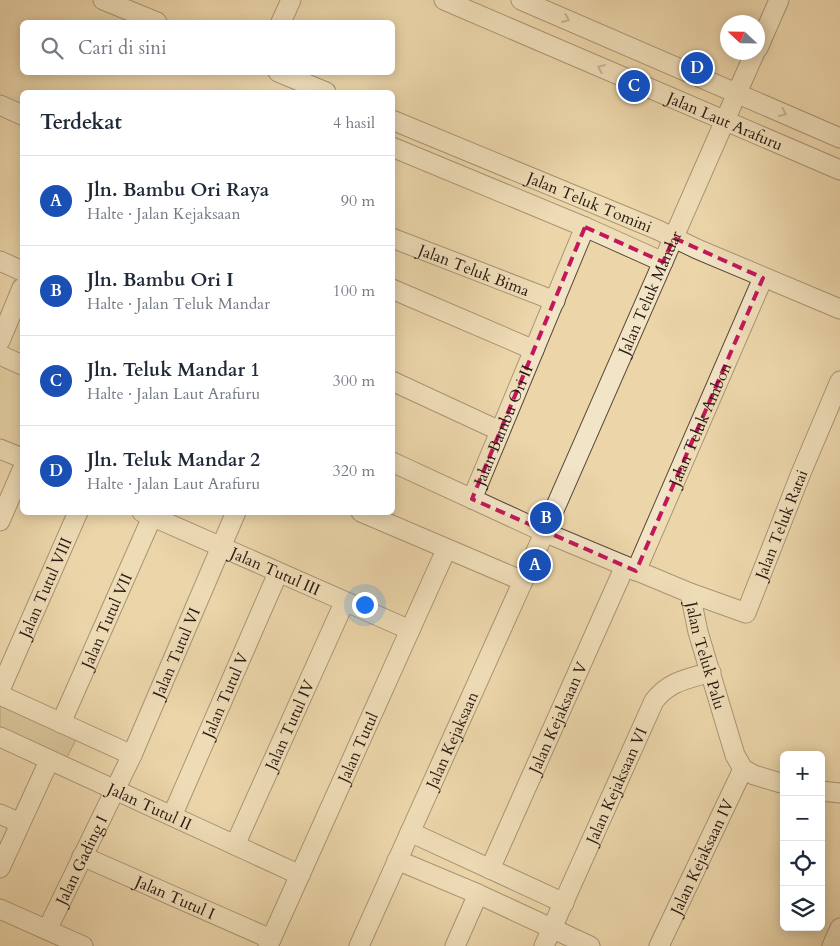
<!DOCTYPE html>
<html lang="id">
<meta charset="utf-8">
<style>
:root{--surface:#fff;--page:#f6f6f7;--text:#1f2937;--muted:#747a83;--line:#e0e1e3;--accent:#8f2418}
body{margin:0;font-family:Cardo,serif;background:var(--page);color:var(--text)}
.controls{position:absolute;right:15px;bottom:15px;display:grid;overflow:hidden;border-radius:8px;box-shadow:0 2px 12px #0003}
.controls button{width:45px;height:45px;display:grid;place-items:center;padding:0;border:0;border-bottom:1px solid var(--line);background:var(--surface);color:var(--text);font:25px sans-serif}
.compass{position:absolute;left:720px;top:15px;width:45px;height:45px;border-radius:50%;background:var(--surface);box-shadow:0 2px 12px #0003;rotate:292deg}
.you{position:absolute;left:364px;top:604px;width:18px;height:18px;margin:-12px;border:4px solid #fff;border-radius:50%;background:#1a73e8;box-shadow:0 0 0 8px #1a73e833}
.badge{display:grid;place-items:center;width:32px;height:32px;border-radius:50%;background:var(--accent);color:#fff;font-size:16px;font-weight:700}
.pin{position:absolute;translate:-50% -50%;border:2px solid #fff;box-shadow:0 1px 5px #0006}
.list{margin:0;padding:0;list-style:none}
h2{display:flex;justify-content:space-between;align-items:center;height:65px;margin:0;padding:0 20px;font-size:21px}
h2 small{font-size:16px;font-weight:400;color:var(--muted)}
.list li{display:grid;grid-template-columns:32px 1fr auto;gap:15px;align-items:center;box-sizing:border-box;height:90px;padding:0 20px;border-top:1px solid var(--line)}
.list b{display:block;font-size:19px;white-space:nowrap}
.list p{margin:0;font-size:16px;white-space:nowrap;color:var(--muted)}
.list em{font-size:16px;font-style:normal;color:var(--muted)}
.icon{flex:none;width:28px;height:28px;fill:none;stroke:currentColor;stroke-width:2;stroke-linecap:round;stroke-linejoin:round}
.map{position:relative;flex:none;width:840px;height:946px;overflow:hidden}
.search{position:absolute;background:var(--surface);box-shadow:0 2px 12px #0003;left:20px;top:20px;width:375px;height:55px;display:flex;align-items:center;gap:12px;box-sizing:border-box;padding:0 18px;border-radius:8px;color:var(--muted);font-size:19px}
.panel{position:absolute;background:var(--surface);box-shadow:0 2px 12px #0003;left:20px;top:90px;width:375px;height:425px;border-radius:8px}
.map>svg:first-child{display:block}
.green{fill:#cab58f;stroke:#796750}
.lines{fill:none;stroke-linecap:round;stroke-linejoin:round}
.minor-casing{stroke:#594838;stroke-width:21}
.minor{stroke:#f2e4c7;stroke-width:19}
.oneway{stroke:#978976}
.marked{fill:none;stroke:#c2185b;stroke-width:4;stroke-dasharray:10 6;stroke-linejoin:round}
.labels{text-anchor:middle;stroke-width:4.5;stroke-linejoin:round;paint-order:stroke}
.street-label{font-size:16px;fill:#281912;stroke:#f2e4c7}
</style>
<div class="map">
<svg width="840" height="946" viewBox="0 0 840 946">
<rect width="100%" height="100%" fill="#ebd5a9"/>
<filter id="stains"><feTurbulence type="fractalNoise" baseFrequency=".004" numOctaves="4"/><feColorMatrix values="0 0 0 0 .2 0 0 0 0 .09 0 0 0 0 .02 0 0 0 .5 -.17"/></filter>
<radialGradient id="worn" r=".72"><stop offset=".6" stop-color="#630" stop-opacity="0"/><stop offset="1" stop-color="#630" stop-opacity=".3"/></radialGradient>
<path class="green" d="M 0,697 L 80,732 L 65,761 L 0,731 Z"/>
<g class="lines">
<defs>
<g id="minor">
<path d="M 103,0 L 157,22"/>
<path id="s1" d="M 444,0 L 840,170"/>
<path d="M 521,0 L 840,138"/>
<path d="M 281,22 L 291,0"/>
<path d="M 758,48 L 779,0"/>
<path d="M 278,72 L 326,92"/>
<path d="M 0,105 L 22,115"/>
<path id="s2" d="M 392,120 L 658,230 L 697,249 L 840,309"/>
<path d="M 392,147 L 585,227 L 663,262"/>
<path id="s3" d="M 392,238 L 555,301"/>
<path d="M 0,261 L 22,271"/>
<path d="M 392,289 L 534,350"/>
<path d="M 0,341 L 22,288"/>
<path d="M 0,355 L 22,365"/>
<path d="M 392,381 L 500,431"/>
<path d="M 0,449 L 22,458"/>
<path id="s4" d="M 392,462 L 544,532 L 690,593 L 698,632 L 735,755 L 743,769 L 754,775 L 784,784"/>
<path id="s5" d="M 472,499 L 585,227"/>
<path id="s6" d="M 142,512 L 410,630"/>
<path d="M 361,512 L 523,581"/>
<path d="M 0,521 L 22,470"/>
<path id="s7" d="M 636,571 L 763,278"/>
<path id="s8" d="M 690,593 L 746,613 L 801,473 L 840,381"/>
<path id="s9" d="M 0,690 L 78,512"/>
<path d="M 0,695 L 132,755"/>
<path id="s10" d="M 61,723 L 152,517"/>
<path id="s11" d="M 0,737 L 300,875"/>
<path d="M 821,791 L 840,793"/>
<path d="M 0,814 L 20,823"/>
<path id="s12" d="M 172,816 L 278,573"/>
<path d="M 410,832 L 564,903"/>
<path id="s13" d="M 235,845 L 344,603"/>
<path id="s14" d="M 82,856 L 271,939"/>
<path d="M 397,860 L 478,894 L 590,946"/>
<path d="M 0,868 L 49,761"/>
<path id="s15" d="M 490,869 L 625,566"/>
<path d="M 0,909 L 83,946"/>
<path id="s16" d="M 47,930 L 132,755 L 236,512"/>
<path id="s17" d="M 268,946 L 446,550"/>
<path id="s18" d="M 359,946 L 523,581 L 755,52"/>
<path d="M 455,946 L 478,894"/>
<path id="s19" d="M 544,946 L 654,701 C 669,681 688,679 711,672"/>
<path id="s20" d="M 659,946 L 743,769"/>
<path d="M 832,946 L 840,928"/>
</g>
</defs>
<use href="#minor" class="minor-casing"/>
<use href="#minor" class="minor"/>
</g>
<defs><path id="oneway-chevron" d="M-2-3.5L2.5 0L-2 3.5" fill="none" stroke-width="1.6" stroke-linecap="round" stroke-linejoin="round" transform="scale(1.25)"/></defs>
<g class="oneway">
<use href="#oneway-chevron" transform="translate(566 19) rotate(23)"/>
<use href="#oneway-chevron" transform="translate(601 68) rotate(-157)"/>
<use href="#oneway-chevron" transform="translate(783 113) rotate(24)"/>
</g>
<path d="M0 0H840V946H0ZM 585,227 L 663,262 L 674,238 L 763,278 L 636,571 L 472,499 Z" fill="#ebd5a9" fill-opacity=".55" fill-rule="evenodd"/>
<path class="marked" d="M 585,227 L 663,262 L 674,238 L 763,278 L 636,571 L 472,499 Z"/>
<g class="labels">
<g class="street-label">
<text dy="6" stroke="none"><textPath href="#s1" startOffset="306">Jalan Laut Arafuru</textPath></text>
<text dy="6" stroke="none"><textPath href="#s2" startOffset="214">Jalan Teluk Tomini</textPath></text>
<text dy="6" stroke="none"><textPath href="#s3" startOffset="88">Jalan Teluk Bima</textPath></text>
<text dy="6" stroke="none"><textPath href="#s18" startOffset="715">Jalan Teluk Mandar</textPath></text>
<text dy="6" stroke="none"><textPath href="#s7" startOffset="160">Jalan Teluk Ambon</textPath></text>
<text dy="6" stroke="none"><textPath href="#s5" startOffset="80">Jalan Bambu Ori II</textPath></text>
<text dy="6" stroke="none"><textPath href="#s8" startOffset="155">Jalan Teluk Ratai</textPath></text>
<text dy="6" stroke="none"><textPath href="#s6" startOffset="146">Jalan Tutul III</textPath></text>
<text dy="6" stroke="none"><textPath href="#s9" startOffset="112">Jalan Tutul VIII</textPath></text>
<text dy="6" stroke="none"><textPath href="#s10" startOffset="112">Jalan Tutul VII</textPath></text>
<text dy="6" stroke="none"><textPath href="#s16" startOffset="306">Jalan Tutul VI</textPath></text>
<text dy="6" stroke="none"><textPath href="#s4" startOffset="390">Jalan Teluk Palu</textPath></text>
<text dy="6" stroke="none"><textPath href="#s12" startOffset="132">Jalan Tutul V</textPath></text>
<text dy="6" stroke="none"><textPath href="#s15" startOffset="166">Jalan Kejaksaan V</textPath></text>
<text dy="6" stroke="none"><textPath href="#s13" startOffset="132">Jalan Tutul IV</textPath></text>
<text dy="6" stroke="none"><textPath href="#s18" startOffset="226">Jalan Kejaksaan</textPath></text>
<text dy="6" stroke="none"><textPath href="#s17" startOffset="218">Jalan Tutul</textPath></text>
<text dy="6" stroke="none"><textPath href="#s19" startOffset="176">Jalan Kejaksaan VI</textPath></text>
<text dy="6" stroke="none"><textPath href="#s11" startOffset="165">Jalan Tutul II</textPath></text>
<text dy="6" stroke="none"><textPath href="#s20" startOffset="99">Jalan Kejaksaan IV</textPath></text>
<text dy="6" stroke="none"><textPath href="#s16" startOffset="78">Jalan Gading I</textPath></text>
<text dy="6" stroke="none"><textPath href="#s14" startOffset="102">Jalan Tutul I</textPath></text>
</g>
</g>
<rect width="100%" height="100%" filter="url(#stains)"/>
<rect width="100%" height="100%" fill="url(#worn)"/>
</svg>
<div class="controls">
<button>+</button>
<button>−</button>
<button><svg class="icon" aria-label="locate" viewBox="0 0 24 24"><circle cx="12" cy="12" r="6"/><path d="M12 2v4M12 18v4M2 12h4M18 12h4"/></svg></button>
<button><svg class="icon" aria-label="layers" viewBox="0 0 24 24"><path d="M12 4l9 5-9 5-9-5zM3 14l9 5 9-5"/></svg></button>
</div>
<svg class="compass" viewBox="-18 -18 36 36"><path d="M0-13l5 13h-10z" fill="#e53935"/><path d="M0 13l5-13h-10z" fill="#747a83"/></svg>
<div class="you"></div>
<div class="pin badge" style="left:535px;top:565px;background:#1a4fb4">A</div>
<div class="pin badge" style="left:546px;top:518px;background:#1a4fb4">B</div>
<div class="pin badge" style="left:634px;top:86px;background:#1a4fb4">C</div>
<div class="pin badge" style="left:697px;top:68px;background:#1a4fb4">D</div>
<div class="search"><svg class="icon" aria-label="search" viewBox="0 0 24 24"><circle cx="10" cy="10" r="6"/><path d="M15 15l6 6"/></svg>Cari di sini</div>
<section class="panel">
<h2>Terdekat<small>4 hasil</small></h2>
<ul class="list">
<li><span class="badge" style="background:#1a4fb4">A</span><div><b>Jln. Bambu Ori Raya</b><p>Halte · Jalan Kejaksaan</p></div><em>90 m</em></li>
<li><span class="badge" style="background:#1a4fb4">B</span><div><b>Jln. Bambu Ori I</b><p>Halte · Jalan Teluk Mandar</p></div><em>100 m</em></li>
<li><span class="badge" style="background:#1a4fb4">C</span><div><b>Jln. Teluk Mandar 1</b><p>Halte · Jalan Laut Arafuru</p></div><em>300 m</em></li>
<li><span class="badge" style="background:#1a4fb4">D</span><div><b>Jln. Teluk Mandar 2</b><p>Halte · Jalan Laut Arafuru</p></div><em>320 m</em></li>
</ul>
</section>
</div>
